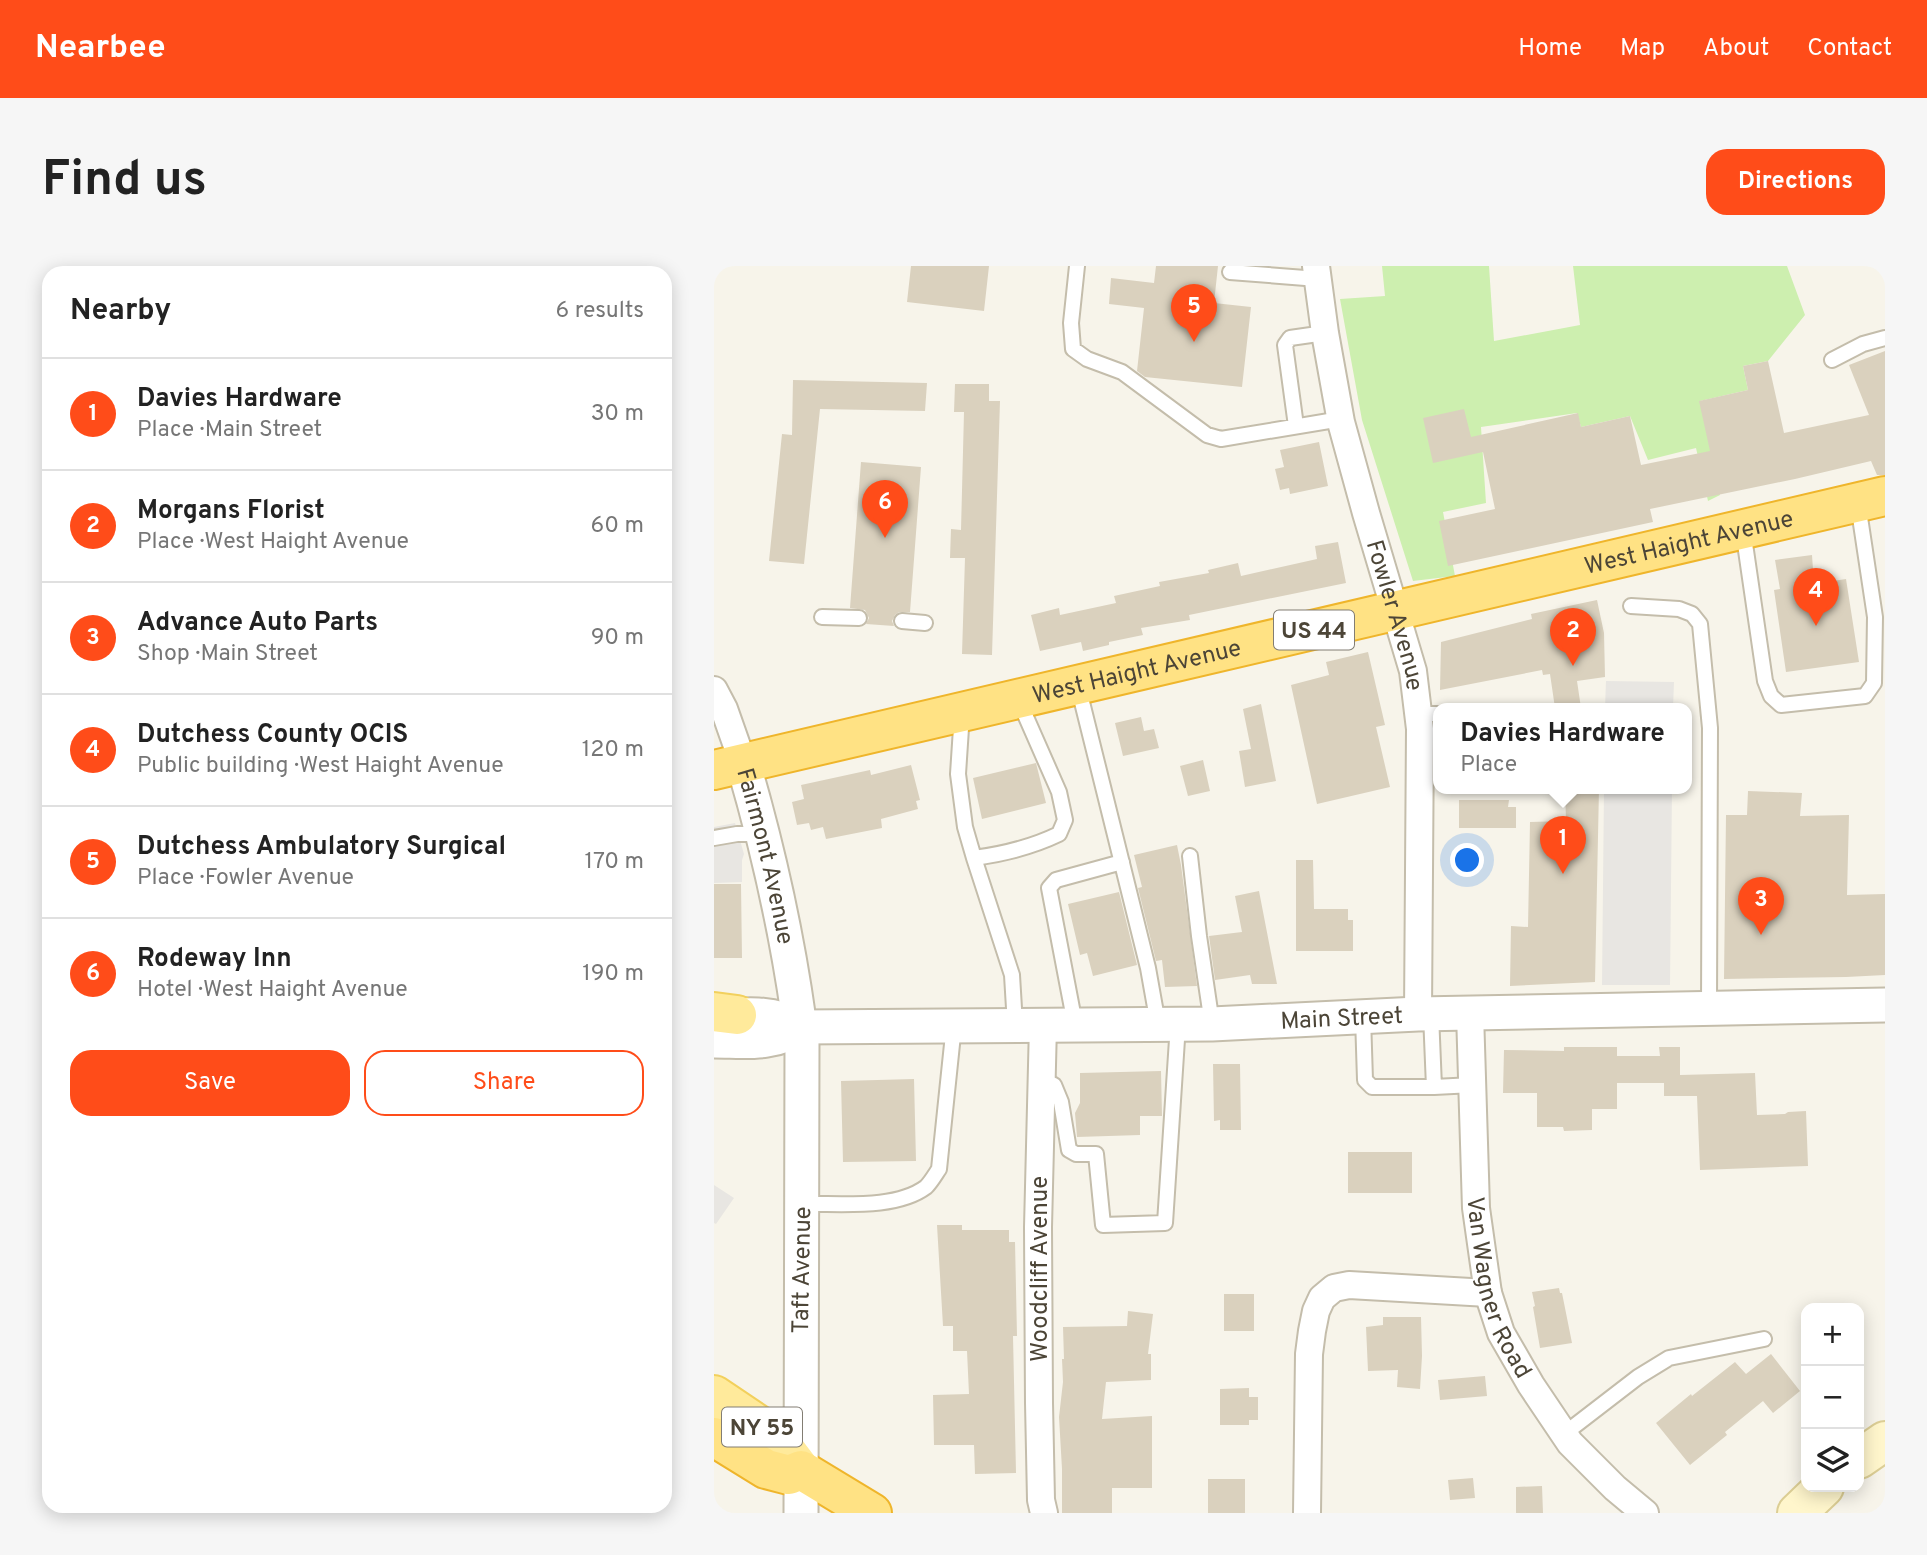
<!DOCTYPE html>
<meta charset="utf-8">
<style>
:root{--surface:#fff;--page:#f6f6f6;--text:#222;--muted:#767676;--line:#e0e0e0;--accent:#ff4c19}
body{margin:0;font-family:Overpass,sans-serif;background:var(--page);color:var(--text)}
.controls{position:absolute;right:21px;bottom:21px;display:grid;overflow:hidden;border-radius:14px;box-shadow:0 4px 18px #0003}
.controls button{width:63px;height:63px;display:grid;place-items:center;padding:0;border:0;border-bottom:2px solid var(--line);background:var(--surface);color:var(--text);font:35px sans-serif}
.you{position:absolute;left:754px;top:595px;width:24px;height:24px;margin:-18px;border:5px solid #fff;border-radius:50%;background:#1a73e8;box-shadow:0 0 0 10px #1a73e833}
.badge{display:grid;place-items:center;width:46px;height:46px;border-radius:50%;background:var(--accent);color:#fff;font-size:23px;font-weight:700}
.pin{position:absolute;translate:-50% -58px;filter:drop-shadow(0 2px 4px #0008)}
.pin::after{content:'';position:absolute;top:37px;width:24px;height:21px;background:inherit;clip-path:polygon(0 0,100% 0,50% 100%)}
.popup{position:absolute;left:719px;top:437px;width:259px;height:91px;box-sizing:border-box;display:grid;place-content:center;border-radius:14px;background:var(--surface);filter:drop-shadow(0 2px 5px #0005);font-size:23px;white-space:nowrap;color:var(--muted)}
.popup b{font-size:26px;color:var(--text)}
.popup::after{content:'';position:absolute;left:50%;top:100%;margin-left:-14px;border:14px solid transparent;border-top-color:var(--surface)}
.list{margin:0;padding:0;list-style:none}
h2{display:flex;justify-content:space-between;align-items:center;height:91px;margin:0;padding:0 28px;font-size:30px}
h2 small{font-size:23px;font-weight:400;color:var(--muted)}
.list li{display:grid;grid-template-columns:46px 1fr auto;gap:21px;align-items:center;box-sizing:border-box;height:112px;padding:0 28px;border-top:2px solid var(--line)}
.list b{display:block;font-size:26px;white-space:nowrap}
.list p{margin:0;font-size:23px;white-space:nowrap;color:var(--muted)}
.list em{font-size:23px;font-style:normal;color:var(--muted)}
.actions{display:flex;gap:14px;padding:21px 28px}
.actions a{flex:1;padding:16px 0;border:2px solid var(--accent);border-radius:21px;text-align:center;font-size:24px;color:var(--accent)}
.actions .main{background:var(--accent);color:#fff}
.icon{flex:none;width:38px;height:38px;fill:none;stroke:currentColor;stroke-width:2;stroke-linecap:round;stroke-linejoin:round}
.map{position:relative;flex:none;width:1171px;height:1247px;overflow:hidden;border-radius:21px}
header{display:flex;align-items:center;gap:42px;box-sizing:border-box;height:98px;padding:0 35px;background:var(--accent);color:#fff}
header strong{font-size:33px}
nav{display:flex;gap:38px;margin-inline-start:auto;font-size:24px}
.intro{display:flex;align-items:center;justify-content:space-between;box-sizing:border-box;height:168px;padding:0 42px}
h1{margin:0;font-size:49px}
.button{padding:18px 32px;border-radius:21px;background:var(--accent);color:#fff;font-size:24px;font-weight:700}
main{display:flex;gap:42px;padding:0 42px}
aside{flex:1;background:var(--surface);border-radius:21px;box-shadow:0 4px 18px #0003}
.map>svg:first-child{display:block}
.green{fill:#cdefaf}
.parking{fill:#e8e6e2}
.building{fill:#dad1be}
.lines{fill:none;stroke-linecap:round;stroke-linejoin:round}
.service-casing{stroke:#c4bdab;stroke-width:18}
.minor-casing{stroke:#c4bdab;stroke-width:30}
.tertiary-casing{stroke:#c4bdab;stroke-width:37}
.secondary-casing{stroke:#dcce95;stroke-width:42}
.primary-casing{stroke:#f2d05d;stroke-width:42}
.trunk-casing{stroke:#efb52b;stroke-width:42}
.service{stroke:#fff;stroke-width:14}
.minor{stroke:#fff;stroke-width:26}
.tertiary{stroke:#fff;stroke-width:33}
.secondary{stroke:#fff6cc;stroke-width:38}
.primary{stroke:#ffea9b;stroke-width:38}
.trunk{stroke:#ffe284;stroke-width:38}
.labels{text-anchor:middle;stroke-width:6;stroke-linejoin:round;paint-order:stroke}
.shield{fill:#fff;stroke:#827d73;stroke-width:2}
.shield-label{font-size:23px;font-weight:bold;fill:#4c4537}
.street-label{font-size:24px;fill:#4c4537;stroke:#fff}
</style>
<header>
<strong>Nearbee</strong>
<nav><a>Home</a><a>Map</a><a>About</a><a>Contact</a></nav>
</header>
<div class="intro"><h1>Find us</h1><a class="button">Directions</a></div>
<main>
<aside>
<h2>Nearby<small>6 results</small></h2>
<ul class="list">
<li><span class="badge">1</span><div><b>Davies Hardware</b><p>Place · Main Street</p></div><em>30 m</em></li>
<li><span class="badge">2</span><div><b>Morgans Florist</b><p>Place · West Haight Avenue</p></div><em>60 m</em></li>
<li><span class="badge">3</span><div><b>Advance Auto Parts</b><p>Shop · Main Street</p></div><em>90 m</em></li>
<li><span class="badge">4</span><div><b>Dutchess County OCIS</b><p>Public building · West Haight Avenue</p></div><em>120 m</em></li>
<li><span class="badge">5</span><div><b>Dutchess Ambulatory Surgical</b><p>Place · Fowler Avenue</p></div><em>170 m</em></li>
<li><span class="badge">6</span><div><b>Rodeway Inn</b><p>Hotel · West Haight Avenue</p></div><em>190 m</em></li>
</ul>
<div class="actions"><a class="main">Save</a><a>Share</a></div>
</aside>
<div class="map">
<svg width="1171" height="1247" viewBox="0 0 1171 1247">
<rect width="100%" height="100%" fill="#f7f4ea"/>
<path class="green" d="M 668,0 L 775,0 L 780,75 L 866,59 L 859,0 L 1073,0 L 1091,49 L 1054,95 L 1029,100 L 1034,124 L 986,135 L 1006,229 L 994,235 L 982,182 L 934,194 L 916,150 L 867,161 L 863,147 L 767,161 L 772,237 L 729,246 L 741,310 L 699,315 L 648,154 L 626,33 L 671,30 Z"/>
<path class="parking" d="M 892,415 L 960,416 L 959,442 L 891,442 Z
M 890,522 L 958,522 L 956,719 L 888,719 Z
M 21,557 L 30,588 L 28,594 L 28,616 L 0,617 L 0,561 Z
M 0,919 L 20,932 L 2,958 L 0,957 Z"/>
<path class="building" d="M 197,0 L 275,0 L 270,45 L 193,36 Z
M 442,0 L 504,0 L 500,37 L 537,41 L 528,121 L 431,111 L 423,105 L 430,42 L 395,38 L 397,12 L 440,17 Z
M 1171,85 L 1171,209 L 1163,209 L 1157,195 L 1081,213 L 936,243 L 939,256 L 734,300 L 725,255 L 781,243 L 769,186 L 719,197 L 709,152 L 750,143 L 757,171 L 864,147 L 867,161 L 916,150 L 927,199 L 996,185 L 985,135 L 1034,124 L 1029,100 L 1054,95 L 1070,167 L 1155,149 L 1135,99 Z
M 79,114 L 213,117 L 211,145 L 106,143 L 90,298 L 55,295 L 68,168 L 78,169 Z
M 241,118 L 275,118 L 275,135 L 286,135 L 278,389 L 248,388 L 251,292 L 236,292 L 237,263 L 247,264 L 250,146 L 240,146 Z
M 605,176 L 614,220 L 576,228 L 575,222 L 566,224 L 561,203 L 570,201 L 566,184 Z
M 147,196 L 207,201 L 196,346 L 185,346 L 181,349 L 178,355 L 180,360 L 152,358 L 155,352 L 151,344 L 136,342 Z
M 624,276 L 632,317 L 475,349 L 476,354 L 427,362 L 429,369 L 395,376 L 395,379 L 369,385 L 367,376 L 326,385 L 317,349 L 345,342 L 346,349 L 402,337 L 400,330 L 446,320 L 445,316 L 495,307 L 494,304 L 524,297 L 527,310 L 603,293 L 601,280 Z
M 1098,289 L 1100,318 L 1132,313 L 1145,396 L 1072,406 L 1060,324 L 1066,323 L 1061,294 Z
M 883,334 L 890,367 L 891,411 L 863,415 L 867,442 L 841,442 L 836,408 L 829,409 L 828,404 L 726,424 L 727,376 L 818,353 L 817,348 Z
M 654,386 L 671,459 L 662,461 L 676,521 L 603,538 L 577,419 L 615,409 L 612,396 Z
M 547,438 L 562,515 L 531,521 L 525,485 L 537,483 L 529,443 Z
M 427,451 L 430,465 L 440,463 L 445,482 L 409,490 L 401,457 Z
M 489,494 L 496,525 L 474,530 L 466,500 Z
M 322,497 L 332,537 L 268,553 L 259,512 Z
M 197,499 L 206,534 L 202,535 L 204,543 L 167,553 L 168,562 L 112,573 L 109,561 L 97,564 L 95,557 L 83,559 L 78,536 L 90,533 L 87,519 L 156,504 L 157,509 Z
M 851,522 L 885,522 L 881,716 L 796,720 L 797,660 L 814,661 L 816,556 L 852,555 Z
M 1034,525 L 1088,527 L 1086,550 L 1135,549 L 1133,629 L 1171,628 L 1171,709 L 1132,711 L 1010,713 L 1012,549 L 1033,549 Z
M 745,534 L 795,534 L 794,541 L 802,541 L 802,562 L 745,562 Z
M 463,579 L 467,599 L 483,720 L 451,721 L 448,694 L 442,695 L 424,622 L 428,621 L 420,589 Z
M 582,594 L 599,594 L 600,643 L 634,643 L 634,654 L 639,654 L 639,685 L 582,685 Z
M 0,618 L 27,618 L 28,692 L 0,692 Z
M 545,625 L 563,718 L 538,718 L 536,709 L 501,714 L 495,670 L 528,666 L 521,630 Z
M 405,626 L 423,699 L 379,710 L 373,687 L 366,689 L 354,638 Z
M 850,781 L 903,781 L 903,790 L 946,790 L 945,781 L 966,781 L 966,809 L 1041,807 L 1043,849 L 1071,848 L 1074,846 L 1092,845 L 1094,900 L 986,904 L 983,830 L 950,830 L 950,817 L 903,817 L 903,843 L 878,843 L 878,864 L 850,865 L 849,861 L 823,861 L 823,827 L 789,827 L 790,784 L 850,785 Z
M 499,798 L 526,798 L 527,864 L 506,864 L 506,854 L 500,855 Z
M 447,805 L 448,850 L 426,850 L 426,869 L 363,871 L 361,847 L 366,837 L 366,807 Z
M 200,813 L 202,895 L 129,896 L 127,815 Z
M 634,886 L 698,886 L 698,927 L 634,927 Z
M 223,959 L 248,959 L 248,964 L 295,964 L 295,976 L 301,976 L 303,1070 L 299,1070 L 302,1207 L 261,1208 L 260,1179 L 220,1179 L 219,1129 L 255,1128 L 253,1085 L 239,1085 L 239,1060 L 229,1060 Z
M 845,1022 L 846,1027 L 848,1027 L 858,1077 L 826,1082 L 819,1041 L 821,1040 L 818,1026 Z
M 510,1028 L 540,1028 L 540,1065 L 510,1065 Z
M 414,1045 L 439,1048 L 434,1088 L 437,1088 L 437,1114 L 392,1116 L 388,1153 L 438,1150 L 438,1222 L 398,1222 L 398,1247 L 348,1247 L 348,1203 L 345,1151 L 349,1116 L 348,1093 L 350,1093 L 349,1061 L 413,1060 Z
M 669,1051 L 707,1051 L 708,1090 L 706,1123 L 683,1121 L 684,1104 L 654,1105 L 652,1061 L 669,1059 Z
M 1057,1088 L 1086,1125 L 1059,1147 L 1049,1135 L 1011,1166 L 1013,1169 L 976,1199 L 942,1157 L 977,1128 L 978,1130 L 1021,1096 L 1032,1108 Z
M 771,1110 L 773,1130 L 726,1134 L 724,1114 Z
M 535,1122 L 535,1131 L 544,1131 L 544,1154 L 535,1154 L 535,1159 L 506,1159 L 506,1123 Z
M 759,1212 L 761,1232 L 736,1234 L 734,1214 Z
M 494,1213 L 531,1213 L 531,1247 L 494,1247 Z
M 828,1220 L 829,1247 L 802,1247 L 802,1221 Z"/>
<g class="lines">
<defs>
<path id="service" d="M 363,0 L 357,57 L 359,83 L 373,93 L 408,106 L 493,169 L 507,173 L 627,153
M 516,6 L 604,13
M 1118,94 L 1149,78 L 1171,72
M 582,160 L 571,79 L 576,72 L 611,67
M 1029,264 L 1051,415 L 1057,430 L 1067,439 L 1151,430 L 1160,417 L 1161,351 L 1144,238
M 917,340 L 965,343 L 978,348 L 986,358 L 996,462 L 995,742
M 108,351 L 145,352
M 188,355 L 211,357
M 364,420 L 434,702 L 444,758
M 248,447 L 244,508 L 251,561 L 260,592 C 290,588 318,581 345,568 L 351,554 L 345,526 L 305,435
M 704,448 L 725,448
M 0,572 L 23,568 L 48,568
M 476,590 L 485,670 L 498,758
M 260,592 L 298,709 L 301,759
M 717,748 L 720,821 L 759,819
M 649,751 L 651,814 L 658,821 L 720,821
M 361,758 L 335,622 L 342,614 L 408,596
M 327,814 L 340,819 L 347,836 L 355,884 L 362,888 L 382,888 L 389,959 L 451,957 L 464,758
M 88,938 C 125,937 181,944 212,921 C 217,916 221,909 225,903 L 240,759
M 850,1168 L 924,1111 L 955,1092 L 1050,1073"/>
<g id="minor">
<path id="s1" d="M 602,0 L 611,67 L 627,156 L 652,247 L 699,405 L 706,463 L 704,748"/>
<path d="M 0,424 L 10,443 L 29,497"/>
<path id="s2" d="M 756,747 L 762,942 L 774,1027 L 787,1067 L 817,1119 L 856,1177 L 901,1222 L 931,1247"/>
<path d="M 329,759 L 324,961 L 325,1137 L 327,1234 L 330,1247"/>
<path d="M 593,1247 L 595,1088 L 598,1065 L 602,1045 L 608,1032 L 620,1022 L 635,1019 L 774,1027"/>
</g>
<g id="tertiary">
<path id="s3" d="M 29,497 C 56,589 76,681 88,777 L 87,1247"/>
<path id="s4" d="M 0,751 C 29,748 60,745 86,761 L 498,758 L 704,748 L 1171,739"/>
<path d="M 0,775 C 31,775 59,780 86,761"/>
</g>
<path id="secondary" d="M 1145,1193 L 1171,1175
M 1083,1247 L 1110,1221"/>
<path id="primary" d="M 0,746 L 23,749
M 0,1129 L 52,1164 L 65,1175 L 87,1204"/>
<g id="trunk">
<path id="s5" d="M 0,504 L 1171,230"/>
<path d="M 0,1171 L 52,1203 L 75,1209 L 87,1204 L 158,1247"/>
</g>
</defs>
<use href="#service" class="service-casing"/>
<use href="#minor" class="minor-casing"/>
<use href="#tertiary" class="tertiary-casing"/>
<use href="#secondary" class="secondary-casing"/>
<use href="#primary" class="primary-casing"/>
<use href="#trunk" class="trunk-casing"/>
<use href="#service" class="service"/>
<use href="#minor" class="minor"/>
<use href="#tertiary" class="tertiary"/>
<use href="#secondary" class="secondary"/>
<use href="#primary" class="primary"/>
<use href="#trunk" class="trunk"/>
</g>
<g class="labels">
<g class="shield">
<rect x="560" y="344.5" width="80" height="39" rx="5"/>
<rect x="8" y="1141.5" width="80" height="39" rx="5"/>
</g>
<g class="shield-label">
<text x="600" y="372">US 44</text>
<text x="48" y="1169">NY 55</text>
</g>
<g class="street-label">
<text dy="8" stroke="none"><textPath href="#s5" startOffset="1001">West Haight Avenue</textPath></text>
<text dy="8" stroke="none"><textPath href="#s1" startOffset="359">Fowler Avenue</textPath></text>
<text dy="8" stroke="none"><textPath href="#s5" startOffset="434">West Haight Avenue</textPath></text>
<text dy="8" stroke="none"><textPath href="#s3" startOffset="96">Fairmont Avenue</textPath></text>
<text dy="8" stroke="none"><textPath href="#s4" startOffset="630">Main Street</textPath></text>
<text transform="translate(325 1003) rotate(-90)" y="8">Woodcliff Avenue</text>
<text transform="translate(87 1004) rotate(-89)" y="8">Taft Avenue</text>
<text dy="8" stroke="none"><textPath href="#s2" startOffset="278">Van Wagner Road</textPath></text>
</g>
</g>
</svg>
<div class="controls">
<button>+</button>
<button>−</button>
<button><svg class="icon" aria-label="layers" viewBox="0 0 24 24"><path d="M12 4l9 5-9 5-9-5zM3 14l9 5 9-5"/></svg></button>
</div>
<div class="you"></div>
<div class="pin badge" style="left:849px;top:608px">1</div>
<div class="popup"><b>Davies Hardware</b>Place</div>
<div class="pin badge" style="left:859px;top:400px">2</div>
<div class="pin badge" style="left:1047px;top:669px">3</div>
<div class="pin badge" style="left:1102px;top:360px">4</div>
<div class="pin badge" style="left:480px;top:76px">5</div>
<div class="pin badge" style="left:171px;top:272px">6</div>
</div>
</main>
